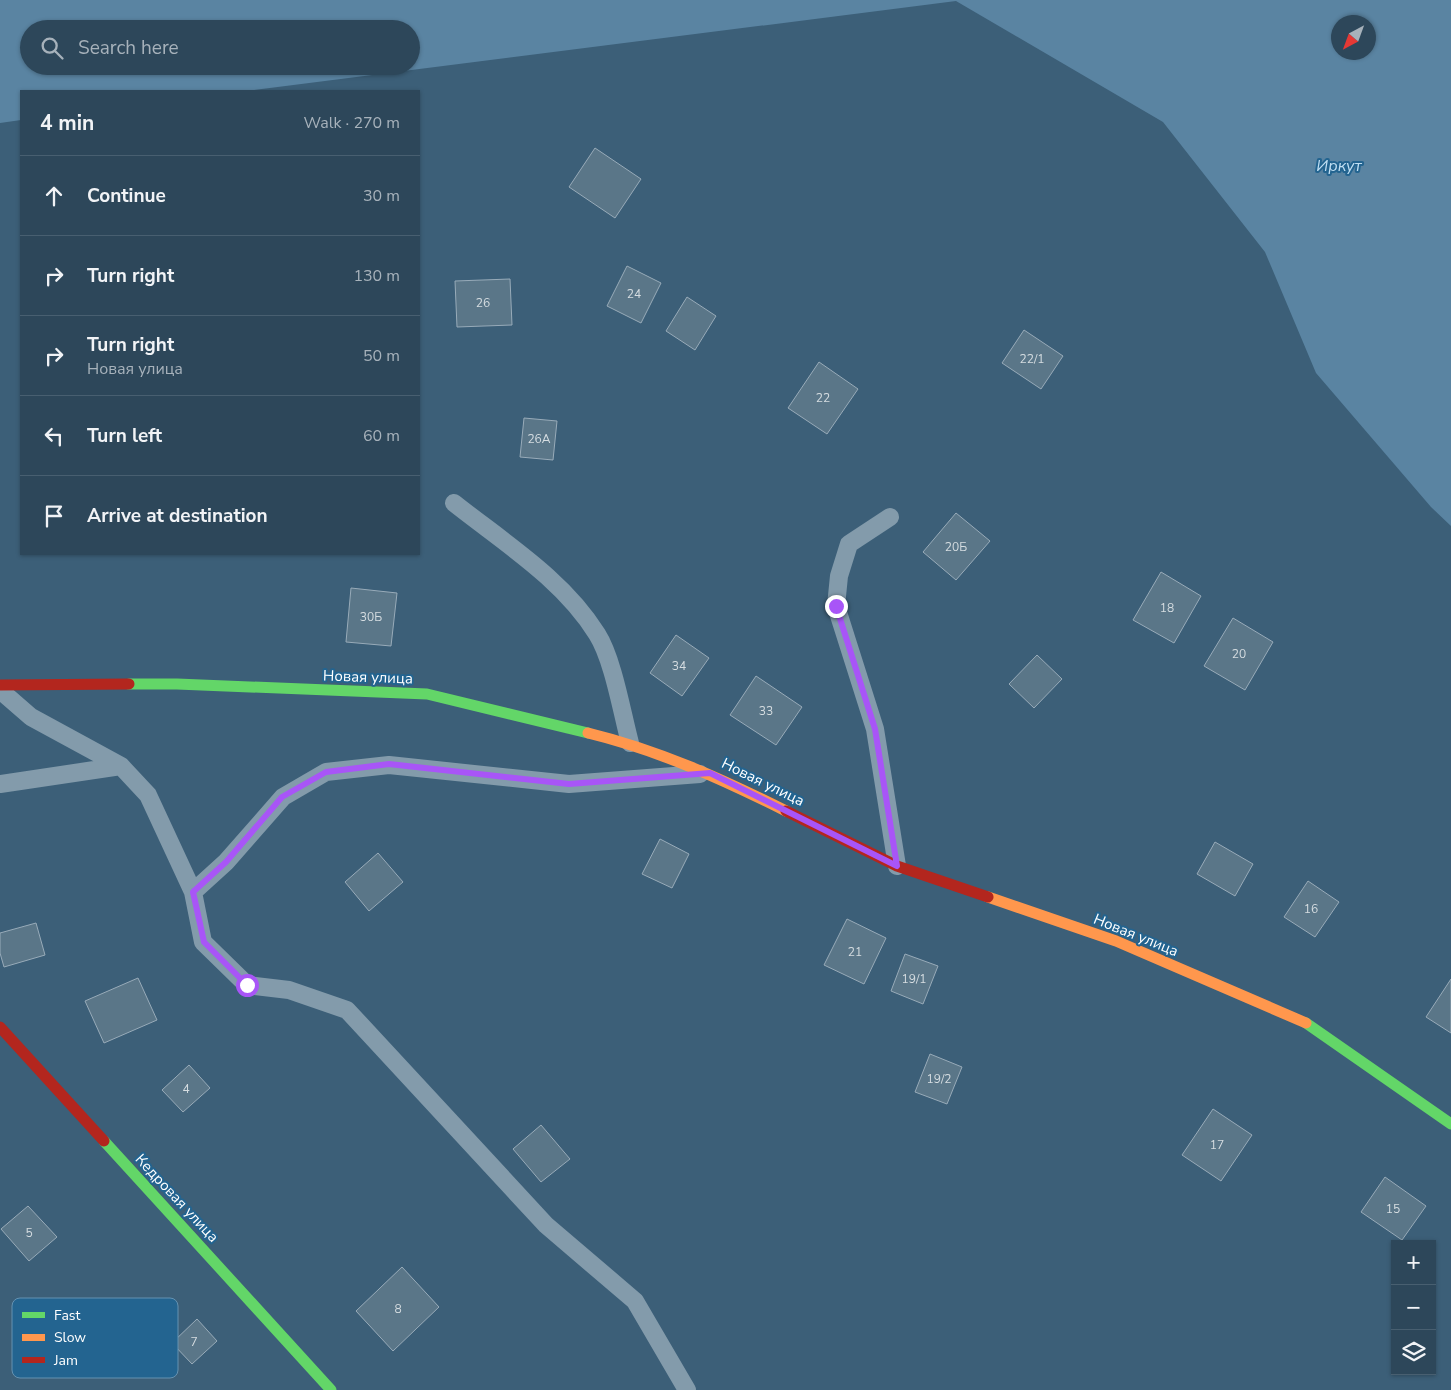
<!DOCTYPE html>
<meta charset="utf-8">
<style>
:root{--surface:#2d475a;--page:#395163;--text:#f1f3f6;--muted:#a7b2bb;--line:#485f70}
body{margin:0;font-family:"Nunito Sans",sans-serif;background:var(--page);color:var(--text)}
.controls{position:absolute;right:15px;bottom:15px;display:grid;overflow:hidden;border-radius:0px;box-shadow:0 1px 4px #0004}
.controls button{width:45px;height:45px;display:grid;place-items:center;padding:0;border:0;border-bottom:1px solid var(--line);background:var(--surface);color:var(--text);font:25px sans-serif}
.compass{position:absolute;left:1331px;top:15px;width:45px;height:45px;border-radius:50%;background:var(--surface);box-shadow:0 1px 4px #0004;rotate:221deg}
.stop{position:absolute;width:15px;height:15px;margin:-11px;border:4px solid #a855f7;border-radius:50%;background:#fff}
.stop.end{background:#a855f7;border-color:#fff;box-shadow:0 1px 5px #0008}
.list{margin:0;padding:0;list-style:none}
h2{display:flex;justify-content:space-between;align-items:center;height:65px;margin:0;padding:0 20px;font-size:21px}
h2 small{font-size:16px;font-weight:400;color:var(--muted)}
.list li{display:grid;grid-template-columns:32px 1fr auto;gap:15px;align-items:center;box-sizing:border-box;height:80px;padding:0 20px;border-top:1px solid var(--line)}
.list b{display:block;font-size:19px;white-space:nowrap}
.list p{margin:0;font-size:16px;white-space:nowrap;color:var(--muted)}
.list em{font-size:16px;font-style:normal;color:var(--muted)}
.icon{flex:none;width:28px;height:28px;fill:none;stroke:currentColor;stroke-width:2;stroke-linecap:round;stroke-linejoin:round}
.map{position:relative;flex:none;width:1451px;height:1390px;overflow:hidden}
.search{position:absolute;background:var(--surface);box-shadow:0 1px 4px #0004;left:20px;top:20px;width:400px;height:55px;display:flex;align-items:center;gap:12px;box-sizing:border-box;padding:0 18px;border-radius:28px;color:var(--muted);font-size:19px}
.panel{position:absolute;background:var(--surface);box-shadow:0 1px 4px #0004;left:20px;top:90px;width:400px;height:465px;border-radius:0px}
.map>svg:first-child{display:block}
.water{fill:#5a84a2;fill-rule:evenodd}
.building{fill:#5a7688;stroke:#98abb9}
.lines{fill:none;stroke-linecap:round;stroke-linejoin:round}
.lane{stroke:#839bab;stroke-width:18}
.fast{stroke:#63d668;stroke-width:11}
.slow{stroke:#ff974d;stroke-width:11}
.jam{stroke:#b3261e;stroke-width:11}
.route{stroke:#a855f7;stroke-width:6}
.labels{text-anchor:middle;stroke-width:4;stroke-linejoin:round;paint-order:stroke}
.number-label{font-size:12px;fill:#d6dde1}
.street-label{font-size:15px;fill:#fff;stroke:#236490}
.water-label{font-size:16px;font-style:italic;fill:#c0dff3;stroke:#236490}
.key{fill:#236490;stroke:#6592b1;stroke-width:1}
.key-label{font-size:14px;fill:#fff}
</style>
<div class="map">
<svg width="1451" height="1390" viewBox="0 0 1451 1390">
<rect width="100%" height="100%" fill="#3c5f78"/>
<path class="water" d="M 0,0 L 1451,0 L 1451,526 L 1431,507 L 1316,373 L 1265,252 L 1163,122 L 956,1 L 247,91 L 21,91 L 21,120 L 0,123 ZM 1338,22 L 1368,22 L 1368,52 L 1338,52 ZM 29,29 L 411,29 L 411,66 L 29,66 Z"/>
<path class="building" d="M 595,148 L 641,179 L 615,218 L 569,187 Z
M 627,266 L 661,283 L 641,323 L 607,306 Z
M 510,279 L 512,325 L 457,327 L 455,281 Z
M 687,297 L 716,316 L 695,350 L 666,331 Z
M 1024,330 L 1063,356 L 1041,389 L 1002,363 Z
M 819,362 L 858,389 L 827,434 L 788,408 Z
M 524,418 L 557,421 L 553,460 L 520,457 Z
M 956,513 L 990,541 L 956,580 L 923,552 Z
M 1161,572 L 1201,596 L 1174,643 L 1133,620 Z
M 351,588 L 397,593 L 391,646 L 346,642 Z
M 1233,618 L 1273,642 L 1245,690 L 1204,666 Z
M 676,635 L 709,658 L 682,696 L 650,673 Z
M 1037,655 L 1062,679 L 1034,708 L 1009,684 Z
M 756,676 L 802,707 L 776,745 L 730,715 Z
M 660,839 L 689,854 L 672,888 L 642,874 Z
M 1215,842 L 1253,864 L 1235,896 L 1197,874 Z
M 378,853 L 403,882 L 369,911 L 345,882 Z
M 1308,881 L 1339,902 L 1315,937 L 1284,917 Z
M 847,919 L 886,938 L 864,984 L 824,965 Z
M 36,923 L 45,955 L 4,967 L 0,953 L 0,933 Z
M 905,954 L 938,966 L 923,1004 L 891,991 Z
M 138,978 L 157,1020 L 104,1043 L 85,1001 Z
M 1451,979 L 1451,1033 L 1426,1017 Z
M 930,1054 L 962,1067 L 947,1104 L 915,1092 Z
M 189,1065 L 210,1088 L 183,1112 L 162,1090 Z
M 1213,1109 L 1252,1135 L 1221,1181 L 1182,1155 Z
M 541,1125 L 570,1159 L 541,1182 L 513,1149 Z
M 1385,1177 L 1426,1206 L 1402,1240 L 1361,1212 Z
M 28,1206 L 57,1237 L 29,1261 L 1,1229 Z
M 402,1267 L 439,1307 L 393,1351 L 356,1311 Z
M 197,1319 L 217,1341 L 192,1364 L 172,1343 Z"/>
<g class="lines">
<path class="lane" d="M 454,503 C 503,542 563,579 597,634 C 613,659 622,713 630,743
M 890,517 L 849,544 L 839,576 L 836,606 L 875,729 L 897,866
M 0,690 L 31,717 L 121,766 L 148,795 L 193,892 L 203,942 L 247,985 L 289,990 L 347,1010 L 546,1225 L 635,1301 L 687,1390
M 0,784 L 121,766
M 193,892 L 226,862 L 283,797 L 326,772 L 389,765 L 569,784 L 700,774"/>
<path class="fast" d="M 129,684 L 177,684 L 427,694 L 588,733
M 1306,1023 L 1451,1124
M 104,1141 L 331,1390"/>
<path class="slow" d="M 588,733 C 658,750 722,779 786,811
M 988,897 L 1116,941 L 1306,1023"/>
<path class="jam" d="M 0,685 L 129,684
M 786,811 L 897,866 L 988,897
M 0,1027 L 104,1141"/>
</g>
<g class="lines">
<path class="route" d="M 247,985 L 204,942 L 193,892 L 226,862 L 282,797 L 326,772 L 389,764 L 569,784 L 710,773 L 897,866 L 875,729 L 836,606"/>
</g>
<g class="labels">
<g class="number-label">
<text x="634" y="298">24</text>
<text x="483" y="307">26</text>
<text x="1032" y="363">22/1</text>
<text x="823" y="402">22</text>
<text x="539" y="443">26А</text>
<text x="956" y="551">20Б</text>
<text x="1167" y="612">18</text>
<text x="371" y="621">30Б</text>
<text x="1239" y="658">20</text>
<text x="679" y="670">34</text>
<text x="766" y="715">33</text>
<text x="1311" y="913">16</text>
<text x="855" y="956">21</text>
<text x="914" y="983">19/1</text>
<text x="939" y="1083">19/2</text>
<text x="186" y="1093">4</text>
<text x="1217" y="1149">17</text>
<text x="1393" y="1213">15</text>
<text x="29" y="1237">5</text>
<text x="398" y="1313">8</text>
<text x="194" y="1346">7</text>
</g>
<g class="street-label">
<text transform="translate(368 677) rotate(2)" y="5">Новая улица</text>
<text transform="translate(763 782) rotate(26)" y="5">Новая улица</text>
<text transform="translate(1136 935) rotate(22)" y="5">Новая улица</text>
<text transform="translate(177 1198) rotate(47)" y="5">Кедровая улица</text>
</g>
<g class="water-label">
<text x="1339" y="171">Иркут</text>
</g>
</g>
<rect x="12" y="1298" width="166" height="80" rx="8" class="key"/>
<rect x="22" y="1312" width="23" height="6" fill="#63d668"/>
<rect x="22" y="1334" width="23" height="7" fill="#ff974d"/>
<rect x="22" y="1357" width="23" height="6" fill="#b3261e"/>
<g class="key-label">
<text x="54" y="1320">Fast</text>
<text x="54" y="1342">Slow</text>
<text x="54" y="1365">Jam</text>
</g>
</svg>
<div class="controls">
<button>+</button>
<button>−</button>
<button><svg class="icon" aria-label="layers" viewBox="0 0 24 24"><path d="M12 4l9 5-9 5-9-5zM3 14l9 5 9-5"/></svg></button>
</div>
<svg class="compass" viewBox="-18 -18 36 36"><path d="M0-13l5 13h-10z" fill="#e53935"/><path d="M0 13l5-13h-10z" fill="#a7b2bb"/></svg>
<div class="stop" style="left:247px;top:985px"></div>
<div class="stop end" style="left:836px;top:606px"></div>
<div class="search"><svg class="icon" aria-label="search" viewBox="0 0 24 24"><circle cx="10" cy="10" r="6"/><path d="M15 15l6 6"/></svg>Search here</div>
<section class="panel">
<h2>4 min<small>Walk · 270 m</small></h2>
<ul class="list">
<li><svg class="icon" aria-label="ahead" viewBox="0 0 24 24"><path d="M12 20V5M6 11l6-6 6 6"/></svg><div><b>Continue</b></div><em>30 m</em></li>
<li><svg class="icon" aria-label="right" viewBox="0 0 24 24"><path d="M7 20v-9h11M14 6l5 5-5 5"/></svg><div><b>Turn right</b></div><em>130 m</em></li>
<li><svg class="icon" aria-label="right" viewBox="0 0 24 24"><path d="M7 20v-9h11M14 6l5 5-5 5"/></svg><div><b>Turn right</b><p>Новая улица</p></div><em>50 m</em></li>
<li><svg class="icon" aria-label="left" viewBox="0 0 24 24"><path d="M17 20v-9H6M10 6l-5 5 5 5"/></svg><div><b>Turn left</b></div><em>60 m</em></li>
<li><svg class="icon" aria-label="arrive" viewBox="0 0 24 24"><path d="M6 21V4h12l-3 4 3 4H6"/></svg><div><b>Arrive at destination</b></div></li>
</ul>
</section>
</div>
